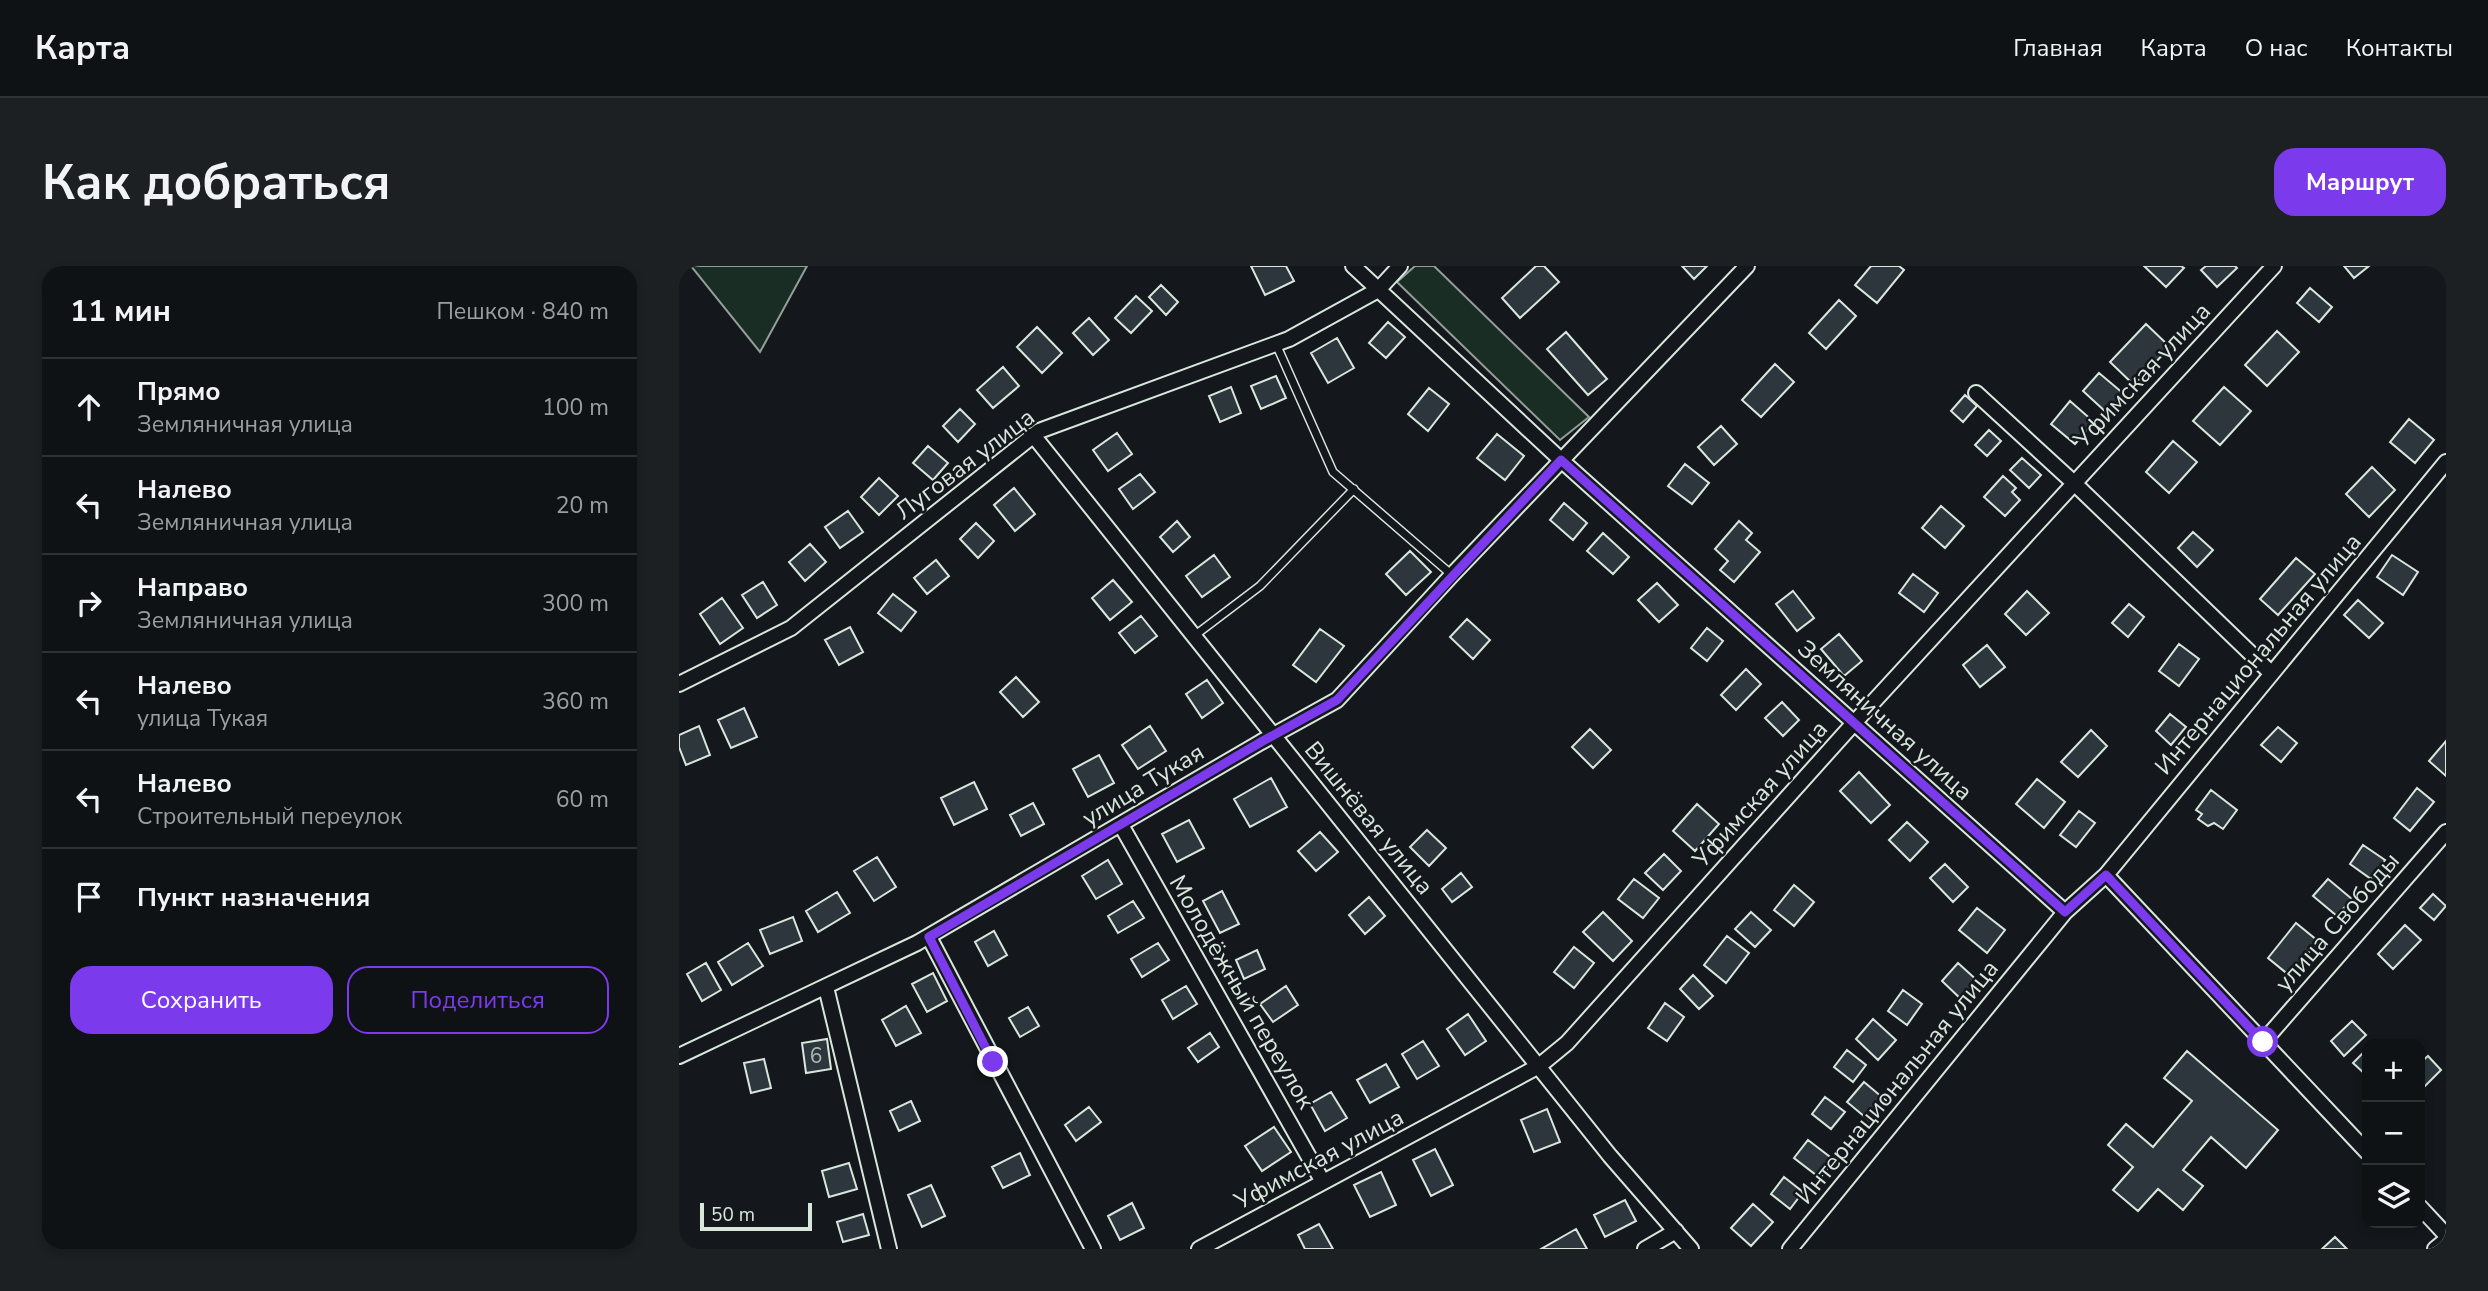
<!DOCTYPE html>
<html lang="ru">
<meta charset="utf-8">
<style>
:root{--surface:#0f1215;--page:#1d2022;--text:#f1f3f6;--muted:#9b9ea0;--line:#2f3234;--accent:#7c3aed}
body{margin:0;font-family:"Nunito Sans",sans-serif;background:var(--page);color:var(--text)}
.controls{position:absolute;right:21px;bottom:21px;display:grid;overflow:hidden;border-radius:14px;box-shadow:0 4px 10px #0003}
.controls button{width:63px;height:63px;display:grid;place-items:center;padding:0;border:0;border-bottom:2px solid var(--line);background:var(--surface);color:var(--text);font:35px sans-serif}
.scale{position:absolute;left:21px;bottom:18px;width:112px;box-sizing:border-box;padding-left:7px;border:4px solid #d8e6dc;border-top:0;font-size:19px;line-height:24px;white-space:nowrap;color:#d8e6dc;-webkit-text-stroke:5px #14181c;paint-order:stroke}
.stop{position:absolute;width:21px;height:21px;margin:-16px;border:5px solid #7c3aed;border-radius:50%;background:#fff}
.stop.end{background:#7c3aed;border-color:#fff;box-shadow:0 2px 7px #0008}
.list{margin:0;padding:0;list-style:none}
h2{display:flex;justify-content:space-between;align-items:center;height:91px;margin:0;padding:0 28px;font-size:30px}
h2 small{font-size:23px;font-weight:400;color:var(--muted)}
.list li{display:grid;grid-template-columns:46px 1fr auto;gap:21px;align-items:center;box-sizing:border-box;height:98px;padding:0 28px;border-top:2px solid var(--line)}
.list b{display:block;font-size:26px;white-space:nowrap}
.list p{margin:0;font-size:23px;white-space:nowrap;color:var(--muted)}
.list em{font-size:23px;font-style:normal;color:var(--muted)}
.actions{display:flex;gap:14px;padding:21px 28px}
.actions a{flex:1;padding:16px 0;border:2px solid var(--accent);border-radius:21px;text-align:center;font-size:24px;color:var(--accent)}
.actions .main{background:var(--accent);color:#fff}
.icon{flex:none;width:38px;height:38px;fill:none;stroke:currentColor;stroke-width:2;stroke-linecap:round;stroke-linejoin:round}
.map{position:relative;flex:none;width:1767px;height:983px;overflow:hidden;border-radius:21px}
header{display:flex;align-items:center;gap:42px;box-sizing:border-box;height:98px;padding:0 35px;background:var(--surface);border-bottom:2px solid var(--line)}
header strong{font-size:33px}
nav{display:flex;gap:38px;margin-inline-start:auto;font-size:24px}
.intro{display:flex;align-items:center;justify-content:space-between;box-sizing:border-box;height:168px;padding:0 42px}
h1{margin:0;font-size:49px}
.button{padding:18px 32px;border-radius:21px;background:var(--accent);color:#fff;font-size:24px;font-weight:700}
main{display:flex;gap:42px;padding:0 42px}
aside{flex:1;background:var(--surface);border-radius:21px;box-shadow:0 4px 10px #0003}
.map>svg:first-child{display:block}
.green{fill:#1a2d24;stroke:#939e99;stroke-width:2}
.building{fill:#2c363c;stroke:#d8e6dc;stroke-width:2}
.lines{fill:none;stroke-linecap:round;stroke-linejoin:round}
.service-casing{stroke:#d8e6dc;stroke-width:10}
.minor-casing{stroke:#d8e6dc;stroke-width:18}
.service{stroke:#14181c;stroke-width:7}
.minor{stroke:#14181c;stroke-width:14}
.route{stroke:#7c3aed;stroke-width:9}
.labels{text-anchor:middle;stroke-width:5;stroke-linejoin:round;paint-order:stroke}
.number-label{font-size:21px;fill:#adbab4}
.street-label{font-size:24px;fill:#d8e6dc;stroke:#14181c}
</style>
<header>
<strong>Карта</strong>
<nav><a>Главная</a><a>Карта</a><a>О нас</a><a>Контакты</a></nav>
</header>
<div class="intro"><h1>Как добраться</h1><a class="button">Маршрут</a></div>
<main>
<aside>
<h2>11 мин<small>Пешком · 840 m</small></h2>
<ul class="list">
<li><svg class="icon" aria-label="ahead" viewBox="0 0 24 24"><path d="M12 20V5M6 11l6-6 6 6"/></svg><div><b>Прямо</b><p>Земляничная улица</p></div><em>100 m</em></li>
<li><svg class="icon" aria-label="left" viewBox="0 0 24 24"><path d="M17 20v-9H6M10 6l-5 5 5 5"/></svg><div><b>Налево</b><p>Земляничная улица</p></div><em>20 m</em></li>
<li><svg class="icon" aria-label="right" viewBox="0 0 24 24"><path d="M7 20v-9h11M14 6l5 5-5 5"/></svg><div><b>Направо</b><p>Земляничная улица</p></div><em>300 m</em></li>
<li><svg class="icon" aria-label="left" viewBox="0 0 24 24"><path d="M17 20v-9H6M10 6l-5 5 5 5"/></svg><div><b>Налево</b><p>улица Тукая</p></div><em>360 m</em></li>
<li><svg class="icon" aria-label="left" viewBox="0 0 24 24"><path d="M17 20v-9H6M10 6l-5 5 5 5"/></svg><div><b>Налево</b><p>Строительный переулок</p></div><em>60 m</em></li>
<li><svg class="icon" aria-label="arrive" viewBox="0 0 24 24"><path d="M6 21V4h12l-3 4 3 4H6"/></svg><div><b>Пункт назначения</b></div></li>
</ul>
<div class="actions"><a class="main">Сохранить</a><a>Поделиться</a></div>
</aside>
<div class="map">
<svg width="1767" height="983" viewBox="0 0 1767 983">
<rect width="100%" height="100%" fill="#14181c"/>
<path class="green" d="M 12,0 L 128,0 L 81,86 Z
M 736,0 L 755,0 L 910,151 L 881,174 L 718,16 Z"/>
<path class="building" d="M 572,0 L 607,0 L 615,15 L 586,29 Z
M 857,0 L 865,0 L 880,16 L 841,52 L 823,32 Z
M 1003,0 L 1028,0 L 1015,13 Z
M 1192,0 L 1220,0 L 1225,4 L 1198,37 L 1176,19 Z
M 1465,0 L 1502,0 L 1505,2 L 1487,21 Z
M 1527,0 L 1556,0 L 1558,2 L 1538,21 L 1522,4 Z
M 1665,0 L 1690,0 L 1675,12 Z
M 482,19 L 499,36 L 487,49 L 470,31 Z
M 1631,22 L 1653,41 L 1640,56 L 1618,37 Z
M 457,30 L 473,45 L 452,67 L 436,52 Z
M 1160,34 L 1177,50 L 1147,83 L 1130,67 Z
M 410,52 L 430,74 L 414,89 L 394,67 Z
M 709,56 L 726,71 L 707,92 L 690,77 Z
M 1467,58 L 1491,81 L 1455,119 L 1431,96 Z
M 358,61 L 383,87 L 363,107 L 338,81 Z
M 1598,65 L 1620,86 L 1588,120 L 1566,99 Z
M 887,66 L 928,113 L 909,129 L 868,83 Z
M 658,72 L 675,102 L 649,117 L 632,87 Z
M 1096,98 L 1115,116 L 1082,151 L 1063,134 Z
M 324,101 L 340,120 L 314,142 L 298,124 Z
M 1420,107 L 1445,128 L 1428,147 L 1404,125 Z
M 597,110 L 607,132 L 582,143 L 572,120 Z
M 552,121 L 562,147 L 541,156 L 530,130 Z
M 1545,121 L 1572,145 L 1541,179 L 1514,155 Z
M 750,122 L 770,138 L 749,165 L 729,148 Z
M 1286,129 L 1298,140 L 1284,156 L 1272,145 Z
M 1391,135 L 1415,156 L 1396,178 L 1372,158 Z
M 281,143 L 296,158 L 279,176 L 264,160 Z
M 1730,153 L 1755,174 L 1736,197 L 1711,176 Z
M 1042,160 L 1058,178 L 1035,199 L 1019,181 Z
M 1310,164 L 1322,175 L 1308,190 L 1296,179 Z
M 438,167 L 453,188 L 429,205 L 414,184 Z
M 818,168 L 845,190 L 826,214 L 798,192 Z
M 1494,175 L 1518,196 L 1490,227 L 1467,206 Z
M 249,180 L 269,197 L 254,214 L 234,197 Z
M 1343,192 L 1362,209 L 1350,222 L 1331,204 Z
M 1006,198 L 1030,217 L 1013,238 L 989,220 Z
M 1693,201 L 1716,224 L 1690,251 L 1667,228 Z
M 461,208 L 476,226 L 454,243 L 440,223 Z
M 1324,210 L 1337,222 L 1333,226 L 1341,234 L 1326,250 L 1305,231 Z
M 200,212 L 219,230 L 200,249 L 182,231 Z
M 335,222 L 356,248 L 336,265 L 315,239 Z
M 885,237 L 908,257 L 894,274 L 871,254 Z
M 1262,240 L 1285,260 L 1266,282 L 1243,262 Z
M 169,245 L 184,266 L 161,282 L 146,261 Z
M 498,255 L 511,271 L 494,286 L 481,271 Z
M 1060,255 L 1073,267 L 1067,274 L 1081,286 L 1055,316 L 1041,304 L 1049,295 L 1036,283 Z
M 297,257 L 315,275 L 299,292 L 281,273 Z
M 1514,266 L 1534,284 L 1518,301 L 1499,282 Z
M 924,267 L 950,291 L 934,308 L 908,285 Z
M 131,278 L 147,296 L 126,315 L 110,296 Z
M 731,285 L 752,306 L 727,329 L 707,308 Z
M 535,289 L 551,311 L 523,331 L 507,310 Z
M 1713,289 L 1739,306 L 1724,329 L 1698,311 Z
M 1617,292 L 1636,308 L 1599,349 L 1581,333 Z
M 257,294 L 270,310 L 248,328 L 235,312 Z
M 1234,308 L 1259,327 L 1245,346 L 1220,327 Z
M 434,314 L 453,336 L 431,354 L 413,332 Z
M 84,316 L 98,339 L 78,352 L 63,329 Z
M 978,317 L 999,339 L 980,356 L 959,334 Z
M 1114,325 L 1135,352 L 1118,365 L 1097,338 Z
M 1348,325 L 1370,347 L 1347,369 L 1326,348 Z
M 214,328 L 237,346 L 222,365 L 199,347 Z
M 43,332 L 64,362 L 41,378 L 21,348 Z
M 1679,334 L 1704,357 L 1690,372 L 1665,349 Z
M 1450,338 L 1465,351 L 1449,371 L 1433,357 Z
M 462,350 L 478,370 L 456,387 L 440,367 Z
M 788,353 L 811,374 L 794,393 L 771,371 Z
M 171,361 L 184,386 L 160,399 L 146,374 Z
M 1028,362 L 1044,375 L 1028,395 L 1012,382 Z
M 641,363 L 665,380 L 637,416 L 614,399 Z
M 1160,368 L 1183,395 L 1165,410 L 1142,383 Z
M 1500,378 L 1520,393 L 1500,420 L 1480,405 Z
M 1308,379 L 1326,401 L 1301,421 L 1284,399 Z
M 1067,403 L 1082,418 L 1057,444 L 1042,429 Z
M 337,411 L 360,436 L 344,451 L 321,426 Z
M 528,414 L 544,437 L 523,452 L 507,428 Z
M 1103,436 L 1120,454 L 1104,470 L 1086,452 Z
M 65,442 L 78,471 L 52,482 L 39,454 Z
M 1491,448 L 1507,461 L 1492,479 L 1477,465 Z
M 20,460 L 31,489 L 7,499 L 0,481 L 0,469 Z
M 471,460 L 487,485 L 459,503 L 443,479 Z
M 1599,461 L 1618,477 L 1602,496 L 1582,479 Z
M 911,463 L 932,484 L 914,502 L 893,481 Z
M 1412,464 L 1428,480 L 1399,511 L 1382,496 Z
M 1767,475 L 1767,510 L 1750,495 Z
M 420,489 L 435,517 L 409,531 L 394,503 Z
M 1180,506 L 1211,539 L 1192,557 L 1161,525 Z
M 592,512 L 608,541 L 571,561 L 555,533 Z
M 1358,513 L 1386,536 L 1365,562 L 1337,538 Z
M 295,516 L 308,543 L 275,559 L 262,532 Z
M 1738,522 L 1755,536 L 1731,565 L 1715,552 Z
M 1532,524 L 1558,544 L 1544,563 L 1535,557 L 1529,560 L 1519,553 L 1523,548 L 1517,544 Z
M 354,537 L 365,558 L 342,570 L 331,549 Z
M 1018,538 L 1040,558 L 1016,585 L 994,565 Z
M 1400,545 L 1416,557 L 1397,581 L 1381,569 Z
M 510,554 L 525,582 L 498,596 L 483,568 Z
M 1228,556 L 1249,576 L 1231,595 L 1210,574 Z
M 748,564 L 767,582 L 750,600 L 731,581 Z
M 641,566 L 659,586 L 637,605 L 619,585 Z
M 1684,579 L 1706,594 L 1692,613 L 1671,598 Z
M 985,588 L 1002,605 L 984,624 L 966,607 Z
M 198,591 L 217,621 L 195,635 L 175,605 Z
M 429,594 L 443,618 L 417,633 L 403,610 Z
M 1266,598 L 1289,621 L 1274,636 L 1251,612 Z
M 782,607 L 793,621 L 773,636 L 763,623 Z
M 955,613 L 980,632 L 964,652 L 939,633 Z
M 1649,613 L 1673,633 L 1658,650 L 1634,630 Z
M 1115,619 L 1135,636 L 1115,660 L 1095,644 Z
M 543,625 L 560,658 L 541,667 L 524,635 Z
M 158,626 L 171,647 L 139,666 L 127,645 Z
M 1754,628 L 1767,640 L 1755,654 L 1741,642 Z
M 690,631 L 706,650 L 686,668 L 670,649 Z
M 454,635 L 465,652 L 439,667 L 429,650 Z
M 1298,642 L 1326,664 L 1308,687 L 1280,664 Z
M 924,646 L 953,675 L 934,695 L 904,666 Z
M 1072,646 L 1092,664 L 1076,681 L 1056,663 Z
M 114,651 L 123,675 L 91,688 L 81,664 Z
M 1617,657 L 1639,675 L 1611,710 L 1589,692 Z
M 1726,659 L 1742,674 L 1714,703 L 1699,688 Z
M 315,665 L 328,689 L 309,700 L 296,676 Z
M 1048,670 L 1070,687 L 1047,717 L 1025,699 Z
M 69,677 L 84,700 L 53,719 L 39,696 Z
M 479,677 L 490,694 L 463,711 L 452,693 Z
M 895,681 L 915,697 L 895,722 L 875,706 Z
M 578,684 L 586,703 L 565,713 L 557,694 Z
M 27,697 L 42,724 L 23,735 L 8,708 Z
M 1279,697 L 1301,717 L 1284,735 L 1263,715 Z
M 254,707 L 268,735 L 248,746 L 233,718 Z
M 1014,709 L 1034,730 L 1020,743 L 1001,723 Z
M 507,720 L 518,738 L 494,753 L 483,734 Z
M 607,720 L 619,739 L 594,756 L 581,738 Z
M 1224,724 L 1243,738 L 1228,759 L 1209,745 Z
M 986,737 L 1005,751 L 988,775 L 969,762 Z
M 227,740 L 242,767 L 217,780 L 203,754 Z
M 349,741 L 360,760 L 341,771 L 330,752 Z
M 789,748 L 807,775 L 786,789 L 768,763 Z
M 1194,753 L 1217,774 L 1199,794 L 1177,773 Z
M 1673,755 L 1687,769 L 1665,790 L 1652,775 Z
M 531,767 L 540,781 L 519,796 L 509,782 Z
M 148,773 L 152,803 L 127,807 L 123,777 Z
M 744,775 L 760,800 L 738,813 L 723,788 Z
M 1688,783 L 1688,806 L 1686,808 L 1674,797 Z
M 1168,784 L 1187,799 L 1174,816 L 1155,801 Z
M 1508,785 L 1599,864 L 1567,902 L 1532,871 L 1504,904 L 1524,920 L 1504,944 L 1479,923 L 1459,945 L 1434,924 L 1454,901 L 1429,879 L 1447,858 L 1474,881 L 1513,835 L 1485,812 Z
M 1749,790 L 1762,804 L 1741,825 L 1741,797 Z
M 85,793 L 92,822 L 72,827 L 65,797 Z
M 707,798 L 720,821 L 691,837 L 678,814 Z
M 1185,816 L 1209,836 L 1192,856 L 1168,836 Z
M 652,826 L 668,852 L 646,865 L 631,838 Z
M 1146,831 L 1166,846 L 1152,863 L 1133,848 Z
M 232,835 L 241,855 L 220,865 L 211,845 Z
M 410,841 L 422,856 L 397,875 L 386,859 Z
M 868,843 L 881,876 L 855,886 L 842,854 Z
M 595,861 L 612,886 L 583,905 L 566,880 Z
M 1129,874 L 1155,894 L 1141,912 L 1115,892 Z
M 756,883 L 774,919 L 752,930 L 734,894 Z
M 341,887 L 351,909 L 324,922 L 313,901 Z
M 170,897 L 178,923 L 150,931 L 143,905 Z
M 702,906 L 717,939 L 691,951 L 675,919 Z
M 1105,911 L 1124,926 L 1111,943 L 1092,928 Z
M 252,919 L 266,950 L 243,961 L 229,929 Z
M 946,934 L 957,955 L 926,971 L 915,949 Z
M 453,937 L 465,962 L 441,974 L 429,950 Z
M 1074,938 L 1094,956 L 1072,980 L 1052,962 Z
M 184,948 L 190,969 L 164,976 L 158,956 Z
M 640,958 L 654,983 L 626,983 L 619,969 Z
M 897,963 L 908,983 L 862,983 Z
M 1656,971 L 1668,983 L 1643,983 Z"/>
<g class="lines">
<defs>
<path id="service" d="M 597,78 L 654,206 L 773,309
M 515,370 L 581,320 L 675,223"/>
<path id="minor" d="M 674,0 L 882,194 L 1386,646 L 1427,609 L 1688,886
M 1297,127 L 1395,217 L 1592,407
M 354,169 L 931,890 L 1012,983
M 0,418 L 112,362 L 360,165 L 610,73 L 699,24 L 721,0
M 442,559 L 644,916
M 1427,609 L 1767,196
M 250,671 L 414,983
M 147,721 L 210,983
M 1584,776 L 1767,566
M 0,790 L 238,677 L 582,476 L 658,434 L 773,309 L 1068,0
M 1741,941 L 1767,969
M 520,983 L 860,800 L 888,777 L 1175,457 L 1595,0
M 966,983 L 997,965
M 1111,983 L 1386,646
M 1756,983 L 1767,974"/>
</defs>
<use href="#service" class="service-casing"/>
<use href="#minor" class="minor-casing"/>
<use href="#service" class="service"/>
<use href="#minor" class="minor"/>
</g>
<g class="lines">
<path class="route" d="M 314,796 L 250,671 L 582,476 L 658,434 L 882,194 L 1386,646 L 1427,609 L 1584,776"/>
</g>
<g class="labels">
<g class="number-label">
<text x="137" y="797">6</text>
</g>
<g class="street-label">
<text transform="translate(1463 109) rotate(-47)" y="8">Уфимская улица</text>
<text transform="translate(286 198) rotate(-37)" y="8">Луговая улица</text>
<text transform="translate(1579 388) rotate(-50)" y="8">Интернациональная улица</text>
<text transform="translate(1206 454) rotate(42)" y="8">Земляничная улица</text>
<text transform="translate(464 519) rotate(-31)" y="8">улица Тукая</text>
<text transform="translate(1081 528) rotate(-48)" y="8">Уфимская улица</text>
<text transform="translate(690 552) rotate(51)" y="8">Вишнёвая улица</text>
<text transform="translate(1658 656) rotate(-49)" y="8">улица Свободы</text>
<text transform="translate(563 726) rotate(60)" y="8">Молодёжный переулок</text>
<text transform="translate(1218 816) rotate(-51)" y="8">Интернациональная улица</text>
<text transform="translate(640 893) rotate(-28)" y="8">Уфимская улица</text>
</g>
</g>
</svg>
<div class="controls">
<button>+</button>
<button>−</button>
<button><svg class="icon" aria-label="layers" viewBox="0 0 24 24"><path d="M12 4l9 5-9 5-9-5zM3 14l9 5 9-5"/></svg></button>
</div>
<div class="scale">50 m</div>
<div class="stop" style="left:1584px;top:776px"></div>
<div class="stop end" style="left:314px;top:796px"></div>
</div>
</main>
